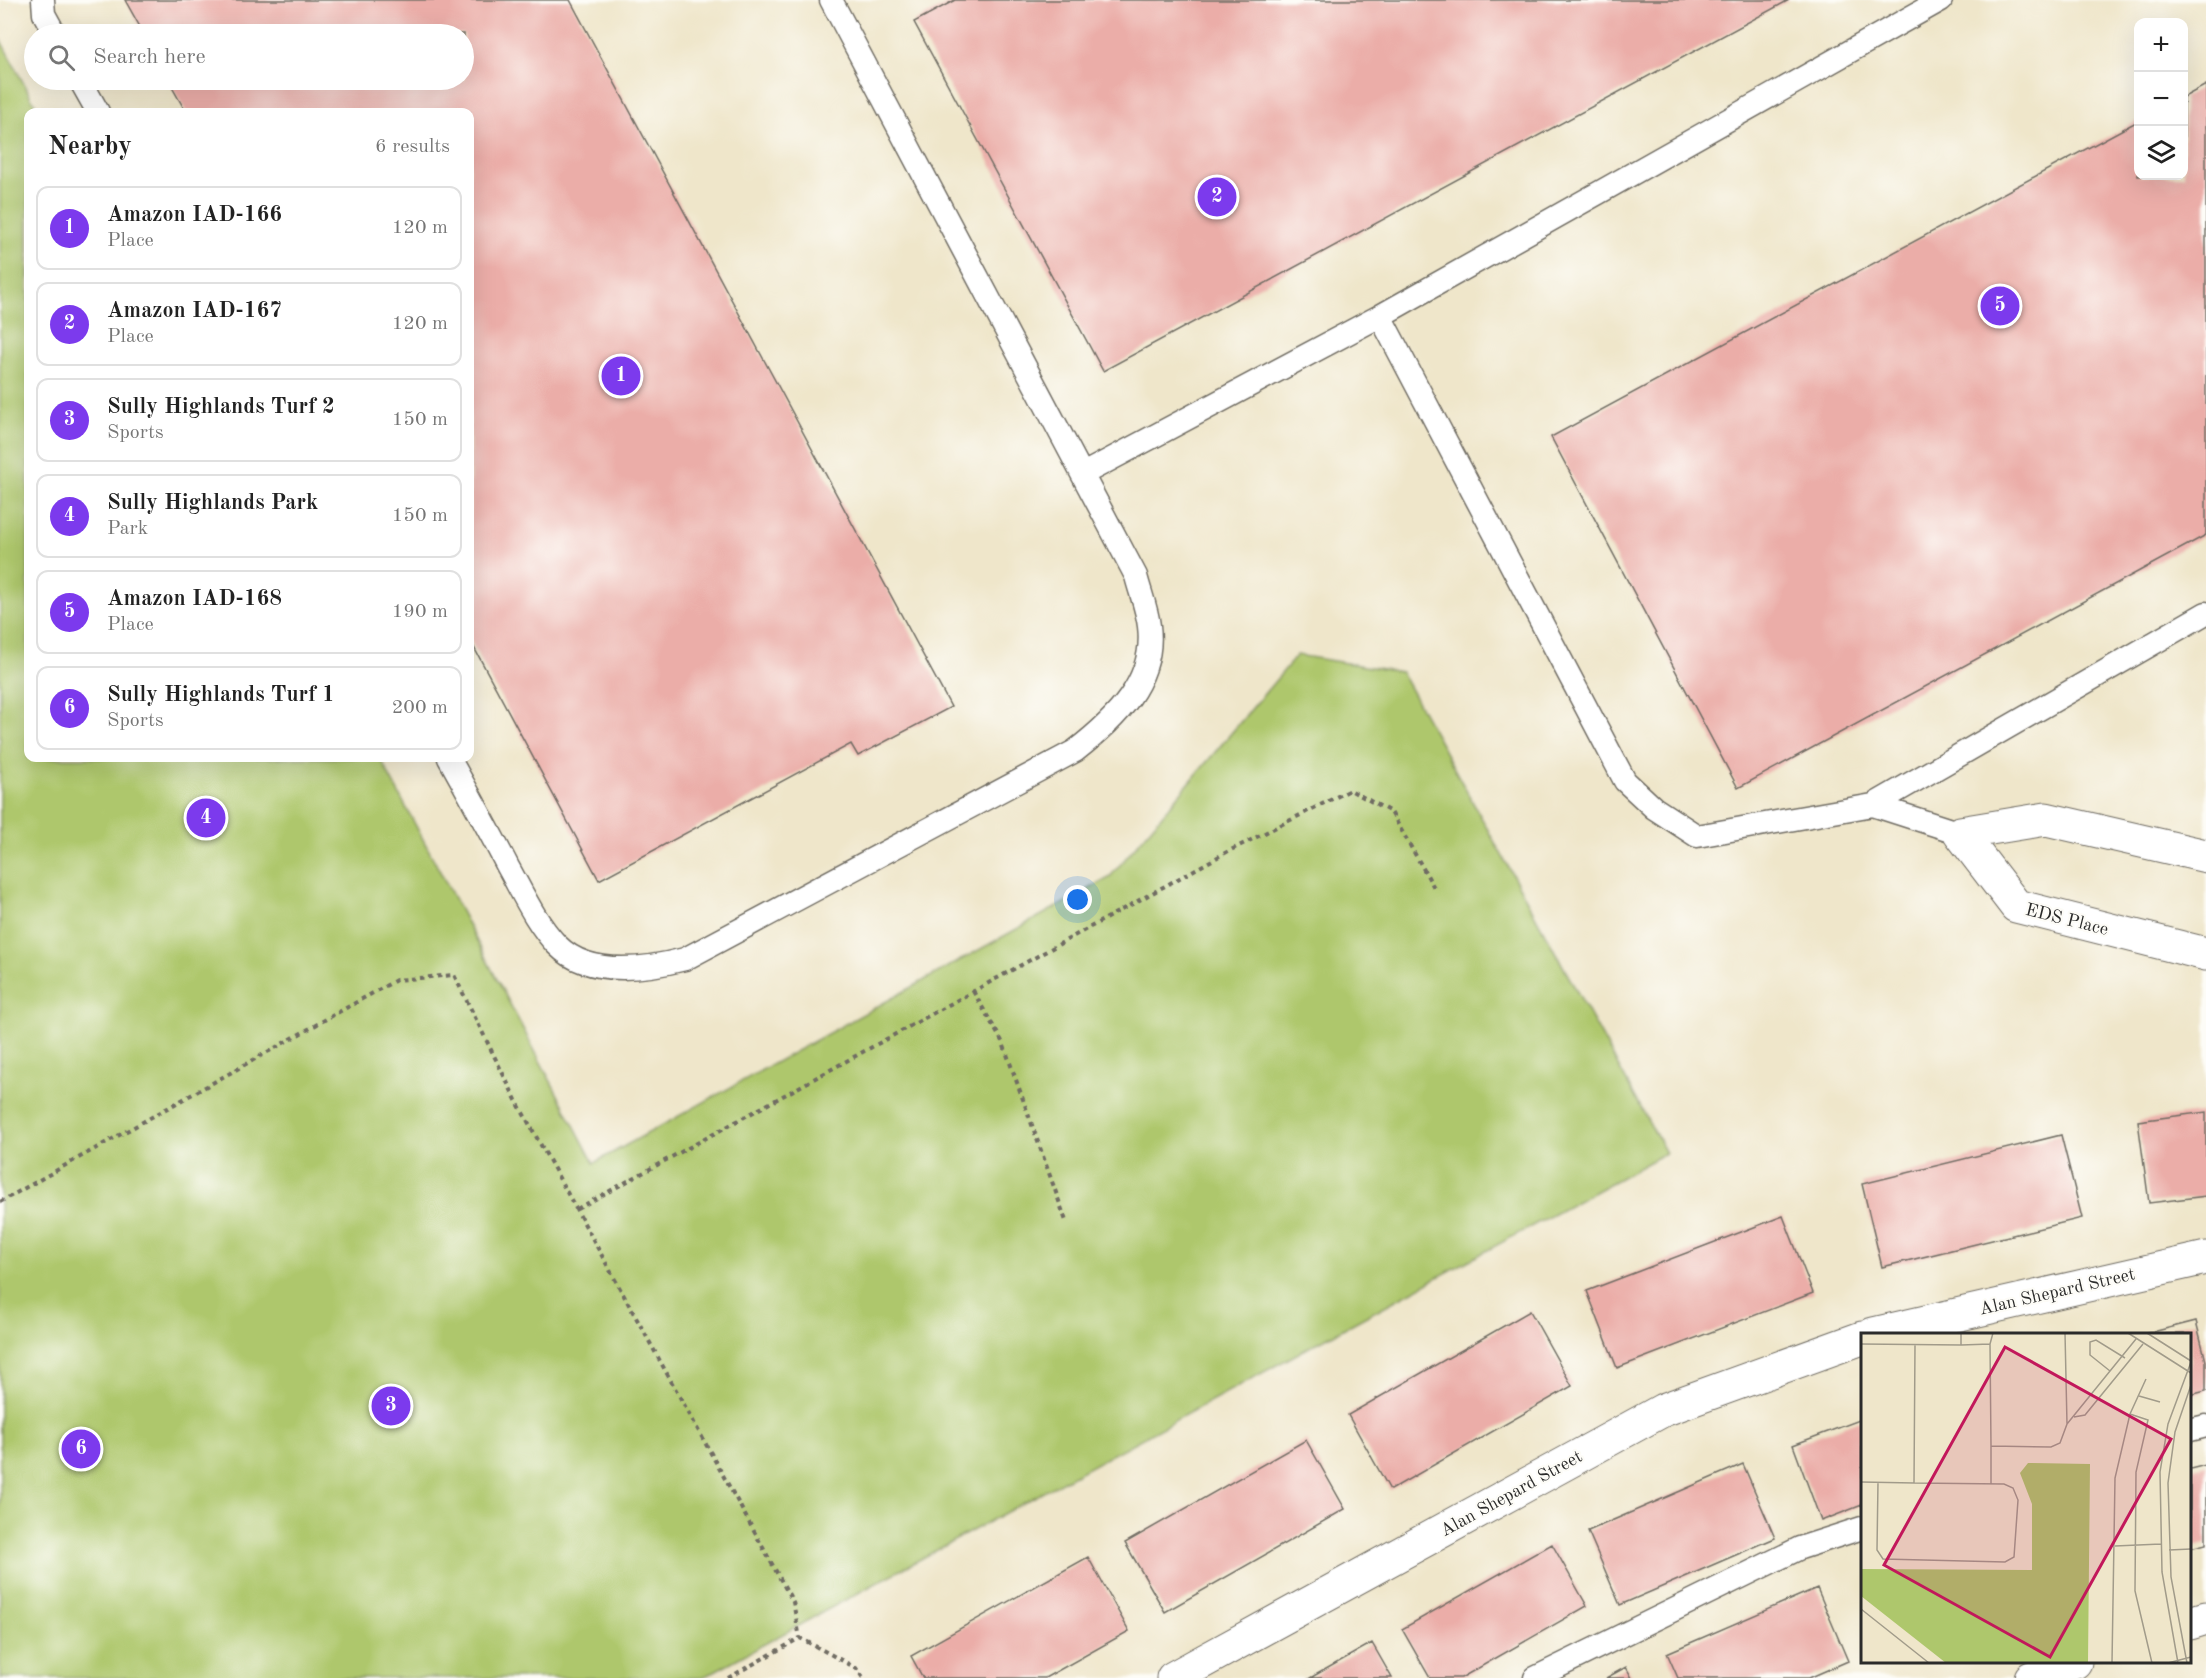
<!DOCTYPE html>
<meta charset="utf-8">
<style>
:root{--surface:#fff;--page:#f2f2f2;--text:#222;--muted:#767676;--line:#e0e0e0;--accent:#7c3aed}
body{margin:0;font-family:"Old Standard TT",serif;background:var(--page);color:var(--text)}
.controls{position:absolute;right:18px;top:18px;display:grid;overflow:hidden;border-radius:12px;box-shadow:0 6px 24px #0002}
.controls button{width:54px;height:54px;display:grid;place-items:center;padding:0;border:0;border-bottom:2px solid var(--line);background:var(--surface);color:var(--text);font:30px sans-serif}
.you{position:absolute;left:1078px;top:900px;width:21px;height:21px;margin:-15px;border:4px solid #fff;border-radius:50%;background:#1a73e8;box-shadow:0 0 0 9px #1a73e833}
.badge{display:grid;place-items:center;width:39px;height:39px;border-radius:50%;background:var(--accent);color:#fff;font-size:20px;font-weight:700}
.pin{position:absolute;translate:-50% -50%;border:3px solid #fff;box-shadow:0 2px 6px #0006}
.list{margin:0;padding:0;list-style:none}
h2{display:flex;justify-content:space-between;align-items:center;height:78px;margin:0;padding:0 24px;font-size:26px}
h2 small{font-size:20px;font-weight:400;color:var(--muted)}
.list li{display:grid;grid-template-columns:39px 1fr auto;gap:18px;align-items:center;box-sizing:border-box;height:84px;margin:0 12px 12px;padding:0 12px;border:2px solid var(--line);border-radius:12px}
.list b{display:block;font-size:22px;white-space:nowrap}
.list p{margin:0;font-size:20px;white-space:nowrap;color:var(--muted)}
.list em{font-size:20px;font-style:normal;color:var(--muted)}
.icon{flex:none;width:33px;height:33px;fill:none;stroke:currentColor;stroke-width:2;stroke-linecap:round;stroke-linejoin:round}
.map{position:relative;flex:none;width:2206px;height:1678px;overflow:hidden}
.search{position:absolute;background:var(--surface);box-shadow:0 6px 24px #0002;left:24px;top:24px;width:450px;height:66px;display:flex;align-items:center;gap:15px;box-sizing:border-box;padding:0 21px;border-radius:33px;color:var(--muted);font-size:22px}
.panel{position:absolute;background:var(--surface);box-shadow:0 6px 24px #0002;left:24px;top:108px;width:450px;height:654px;border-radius:12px}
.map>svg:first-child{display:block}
.green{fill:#aec76c;stroke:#6c794c;stroke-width:1.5}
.building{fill:#ebada8}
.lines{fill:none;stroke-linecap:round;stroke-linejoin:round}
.lane-casing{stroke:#706c63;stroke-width:25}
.street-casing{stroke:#706c63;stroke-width:35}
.secondary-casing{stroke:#706c63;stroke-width:35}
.path{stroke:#706c63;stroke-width:4;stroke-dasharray:4.5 4.5;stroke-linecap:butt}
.lane{stroke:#fff;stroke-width:22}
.street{stroke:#fff;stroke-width:33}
.secondary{stroke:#fff;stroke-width:33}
.labels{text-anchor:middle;stroke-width:4.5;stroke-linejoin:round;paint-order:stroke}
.street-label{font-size:18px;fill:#2b2b2b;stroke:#fdfcf7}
.inset-road{fill:none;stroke:#a19b8a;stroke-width:1.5}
.view{fill:#c2185b;fill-opacity:0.15;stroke:#c2185b;stroke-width:3}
.inset-edge{fill:none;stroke:#2b2b2b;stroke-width:3}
</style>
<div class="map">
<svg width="2206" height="1678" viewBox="0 0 2206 1678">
<rect width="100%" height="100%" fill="#fdfcf7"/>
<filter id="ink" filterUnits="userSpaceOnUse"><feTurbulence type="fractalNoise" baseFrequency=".0167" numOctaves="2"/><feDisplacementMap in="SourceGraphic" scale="12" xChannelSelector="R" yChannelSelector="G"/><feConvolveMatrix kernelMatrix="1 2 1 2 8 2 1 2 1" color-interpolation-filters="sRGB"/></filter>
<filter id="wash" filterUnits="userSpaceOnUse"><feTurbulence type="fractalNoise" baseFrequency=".008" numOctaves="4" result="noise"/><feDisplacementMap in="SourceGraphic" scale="24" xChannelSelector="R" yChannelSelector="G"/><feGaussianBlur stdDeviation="1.35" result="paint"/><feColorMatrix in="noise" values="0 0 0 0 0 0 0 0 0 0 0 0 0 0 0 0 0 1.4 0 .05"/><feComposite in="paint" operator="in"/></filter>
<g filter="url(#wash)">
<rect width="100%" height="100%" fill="#efe6ca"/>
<path class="green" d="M 0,39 L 39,112 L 28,112 L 28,758 L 380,758 L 594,1163 L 1109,878 L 1297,655 L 1401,672 L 1666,1153 L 702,1678 L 0,1678 Z"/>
<g id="blocks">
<path class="building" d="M 125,0 L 570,0 L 951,707 L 858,756 L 851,744 L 599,880 L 470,640 L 470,112 L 186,112 L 168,80 L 464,80 L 464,34 L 144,34 Z
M 955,0 L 1789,0 L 1103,371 L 914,22 Z
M 2206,85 L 2206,535 L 1738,788 L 1551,437 L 2138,121 L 2138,176 L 2184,176 L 2184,97 Z
M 2206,1112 L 2206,1196 L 2149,1203 L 2138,1121 Z
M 2061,1135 L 2082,1218 L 1882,1267 L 1862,1184 Z
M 1783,1216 L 1813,1293 L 1617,1368 L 1587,1291 Z
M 1530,1311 L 1572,1386 L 1390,1490 L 1348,1415 Z
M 2196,1321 L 2206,1361 L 2206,1391 L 2190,1395 L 2190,1334 L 2145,1334 Z
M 1862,1419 L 1862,1505 L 1821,1521 L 1793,1445 Z
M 1306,1440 L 1345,1509 L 1165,1612 L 1125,1543 Z
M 1743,1464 L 1775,1538 L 1620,1605 L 1588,1531 Z
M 2206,1465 L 2206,1544 L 2190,1548 L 2190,1469 Z
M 1552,1544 L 1587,1606 L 1461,1678 L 1430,1678 L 1402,1629 Z
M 1088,1557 L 1129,1631 L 1045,1678 L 923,1678 L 911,1656 Z
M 1817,1588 L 1848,1661 L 1809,1678 L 1678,1678 L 1667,1653 Z
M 1372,1643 L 1392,1678 L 1310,1678 Z
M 1626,1667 L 1632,1678 L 1606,1678 Z"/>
</g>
</g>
<g filter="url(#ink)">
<use href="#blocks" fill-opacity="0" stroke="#706c63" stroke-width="1.5"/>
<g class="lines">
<defs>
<path id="lane" d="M 43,0 L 44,14 L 55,34
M 80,80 L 98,112
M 1380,316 L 1941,0
M 1083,474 L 1380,316 L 1625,781 L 1654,808 L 1697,836 L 1873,805 L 2206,613
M 449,758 C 469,794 489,830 508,867 C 523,894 536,923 557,945 C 589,978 646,969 685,959 L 1075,751 C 1115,720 1156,681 1149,626 C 1147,609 1140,592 1136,576 L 831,0
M 1873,805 L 1960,833
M 2190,1430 L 2206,1426
M 1535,1678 L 1800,1548 L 1862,1528"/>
<path id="street" d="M 2206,856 L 2046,819 L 1960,833 L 2016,906 L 2206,954
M 1873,1334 L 2206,1258
M 1173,1678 L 1663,1410 L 1862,1338"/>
<path id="secondary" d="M 2190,1623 L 2206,1618
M 2031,1678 L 2075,1662"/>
</defs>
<use href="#lane" class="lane-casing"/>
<use href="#street" class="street-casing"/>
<use href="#secondary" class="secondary-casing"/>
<path class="path" d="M 973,991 L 1003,1043 L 1066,1221
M 0,1202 L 396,980 L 454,975 L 516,1100 L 793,1602 L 800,1638
M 577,1209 L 1225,853 L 1350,790 L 1391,812 L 1436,891
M 728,1678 L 800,1638 L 856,1668 L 863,1678"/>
<use href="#lane" class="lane"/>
<use href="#street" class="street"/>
<use href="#secondary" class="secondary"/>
</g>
</g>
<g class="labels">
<g class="street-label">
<text transform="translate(2067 919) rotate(14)" y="6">EDS Place</text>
<text transform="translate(2057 1291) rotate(-13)" y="6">Alan Shepard Street</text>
<text transform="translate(1511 1493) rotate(-29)" y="6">Alan Shepard Street</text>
</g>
</g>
<g transform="translate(1861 1333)">
<rect width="330" height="330" fill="#efe6ca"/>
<path d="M 167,130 L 229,131 L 227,330 L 85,330 L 0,263 L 0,236 L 171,237 L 171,171 L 159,140 Z" fill="#aec76c"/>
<path class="inset-road" d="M 267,0 L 330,40M 286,0 L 330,28M 0,11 L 100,12 L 100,0M 129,11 L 130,113M 100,12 L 129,11 L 132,0M 249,38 L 229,22 L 229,9 L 235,7 L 264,25M 278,63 L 299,69M 269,81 L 287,87 L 275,139 L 274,258 L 291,330M 213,84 L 224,82 L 282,11M 206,91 L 275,6M 0,149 L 53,150 L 54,12M 17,149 L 16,217 L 22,226 L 144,229 L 153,224 L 157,167 L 152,155 L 143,151 L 53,150M 130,151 L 130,113 L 190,114 L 199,110 L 206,91 L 204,0M 254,213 L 300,211M 308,217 L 330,216M 0,276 L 68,330M 251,330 L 254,145 L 269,81 L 285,46M 307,330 L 330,324M 317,330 L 301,239 L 299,139 L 307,91 L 330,29M 326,330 L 310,244 L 307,150 L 314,99 L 330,52"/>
<path class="view" d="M 144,14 L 310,106 L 189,324 L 23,232 Z"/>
<rect width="330" height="330" class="inset-edge"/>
</g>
</svg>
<div class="controls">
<button>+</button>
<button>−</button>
<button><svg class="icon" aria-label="layers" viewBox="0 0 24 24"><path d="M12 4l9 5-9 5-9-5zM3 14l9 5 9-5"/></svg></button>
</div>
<div class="you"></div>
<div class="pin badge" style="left:621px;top:376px">1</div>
<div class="pin badge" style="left:1217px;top:197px">2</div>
<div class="pin badge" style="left:391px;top:1406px">3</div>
<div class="pin badge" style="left:206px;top:818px">4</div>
<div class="pin badge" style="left:2000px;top:306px">5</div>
<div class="pin badge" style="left:81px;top:1449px">6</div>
<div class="search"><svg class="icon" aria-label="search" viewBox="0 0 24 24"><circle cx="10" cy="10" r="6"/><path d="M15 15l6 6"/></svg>Search here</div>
<section class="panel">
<h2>Nearby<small>6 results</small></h2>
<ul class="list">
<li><span class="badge">1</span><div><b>Amazon IAD-166</b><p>Place</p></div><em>120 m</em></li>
<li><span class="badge">2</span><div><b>Amazon IAD-167</b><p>Place</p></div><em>120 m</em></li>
<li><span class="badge">3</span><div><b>Sully Highlands Turf 2</b><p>Sports</p></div><em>150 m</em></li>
<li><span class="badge">4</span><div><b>Sully Highlands Park</b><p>Park</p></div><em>150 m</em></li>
<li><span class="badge">5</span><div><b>Amazon IAD-168</b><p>Place</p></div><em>190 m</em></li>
<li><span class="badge">6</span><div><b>Sully Highlands Turf 1</b><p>Sports</p></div><em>200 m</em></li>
</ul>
</section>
</div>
